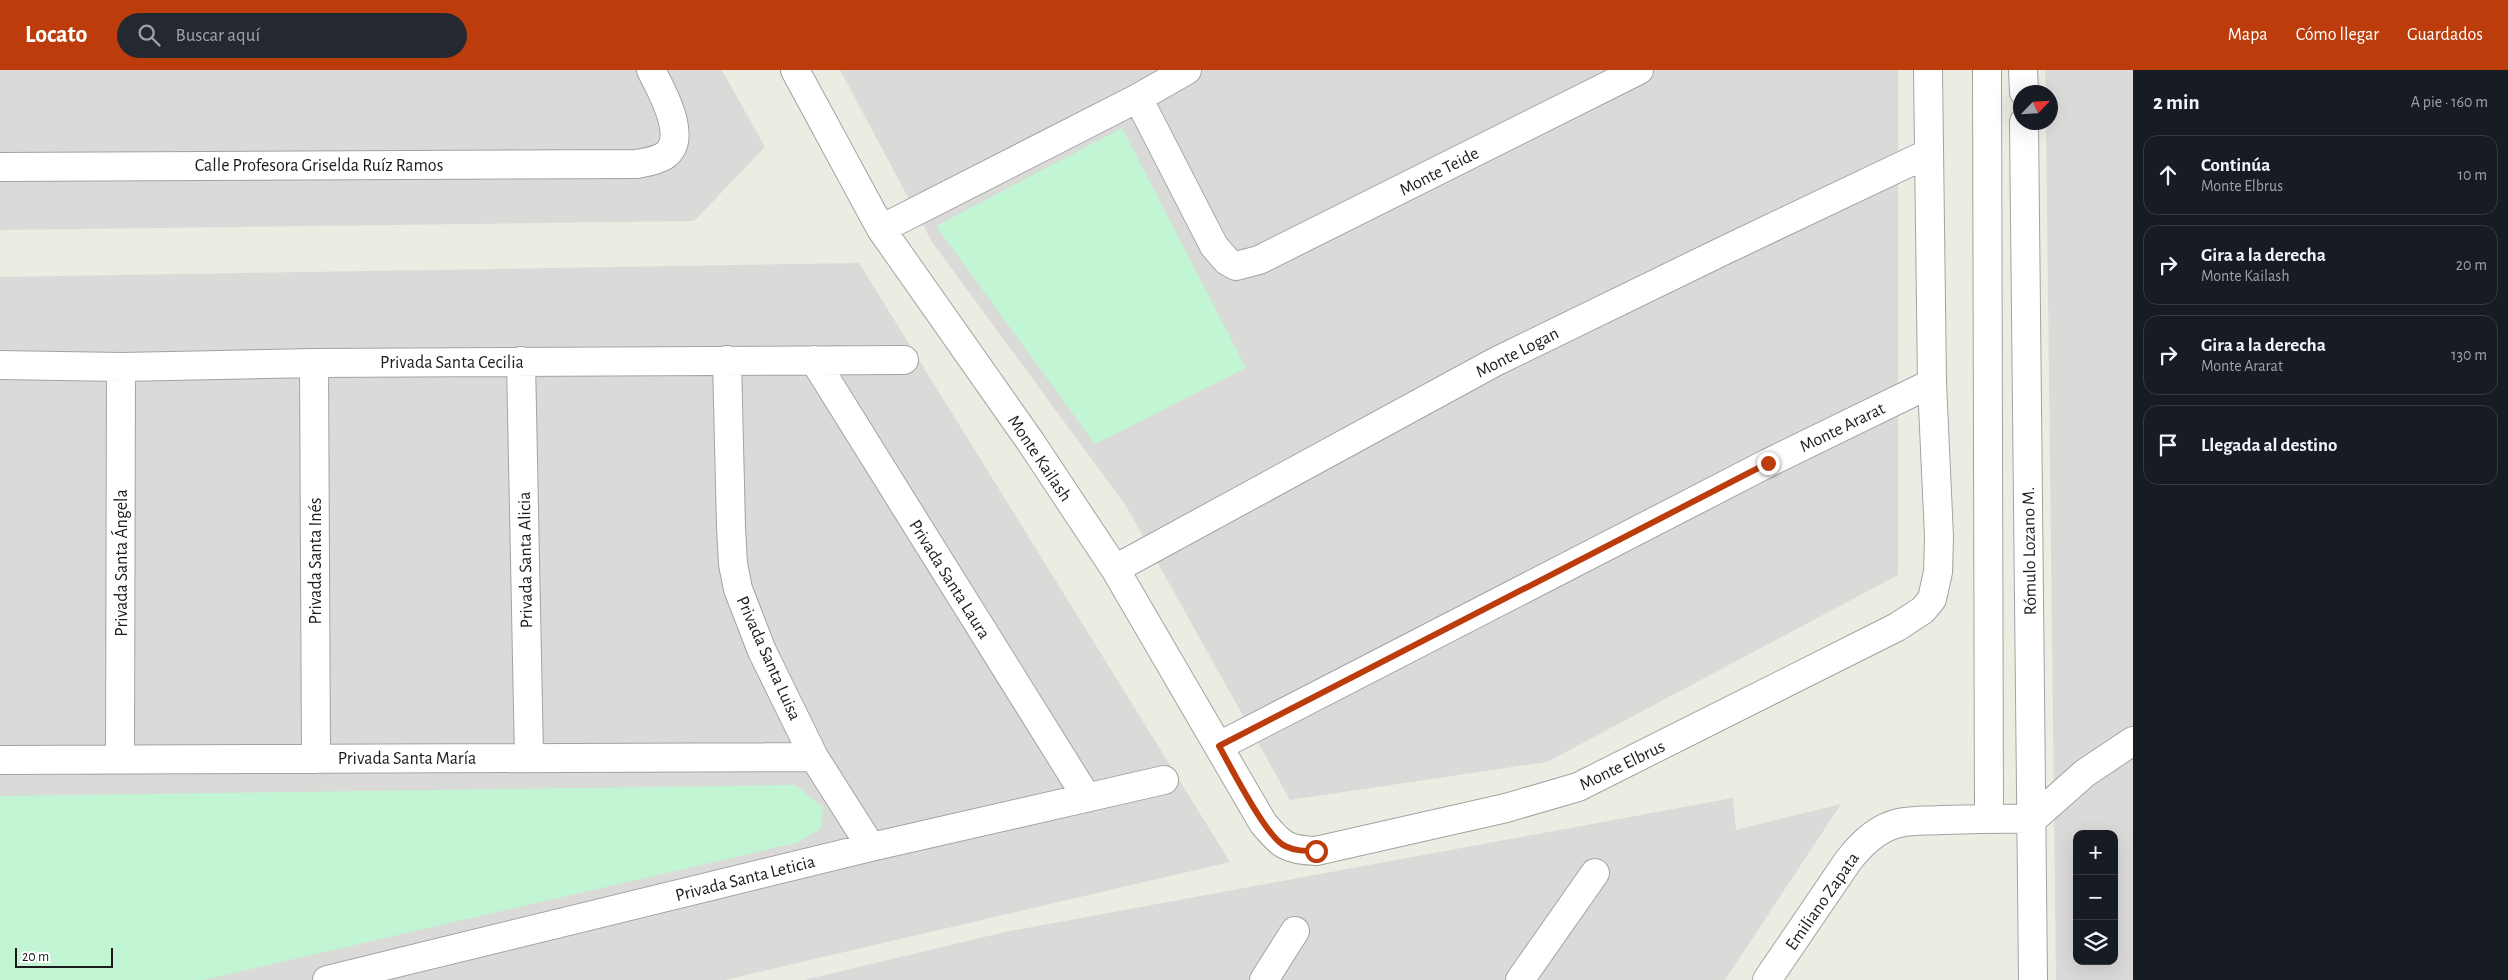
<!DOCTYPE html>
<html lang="es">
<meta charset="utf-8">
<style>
:root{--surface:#171b24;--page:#242831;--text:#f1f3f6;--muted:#9ea1a6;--line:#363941;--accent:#bc3c0c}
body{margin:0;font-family:"Alegreya Sans",sans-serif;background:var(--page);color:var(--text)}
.controls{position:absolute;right:15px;bottom:15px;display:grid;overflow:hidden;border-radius:10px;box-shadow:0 5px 20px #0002}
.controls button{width:45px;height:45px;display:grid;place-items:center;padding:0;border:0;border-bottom:1px solid var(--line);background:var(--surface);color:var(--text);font:25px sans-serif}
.compass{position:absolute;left:2013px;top:15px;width:45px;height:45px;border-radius:50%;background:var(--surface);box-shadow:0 5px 20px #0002;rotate:65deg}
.scale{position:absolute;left:15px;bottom:12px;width:98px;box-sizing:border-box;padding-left:5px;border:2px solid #1c1c1c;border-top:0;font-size:14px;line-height:18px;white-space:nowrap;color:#1c1c1c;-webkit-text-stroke:4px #fff;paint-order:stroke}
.stop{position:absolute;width:15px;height:15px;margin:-11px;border:4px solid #bc3c0c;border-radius:50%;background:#fff}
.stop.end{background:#bc3c0c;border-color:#fff;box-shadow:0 1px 5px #0008}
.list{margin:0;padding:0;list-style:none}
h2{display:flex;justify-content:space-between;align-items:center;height:65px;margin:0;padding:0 20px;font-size:21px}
h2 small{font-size:16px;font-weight:400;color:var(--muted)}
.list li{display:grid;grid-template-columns:32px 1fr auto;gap:15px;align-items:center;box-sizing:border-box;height:80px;margin:0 10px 10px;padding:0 10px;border:1px solid var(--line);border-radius:15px}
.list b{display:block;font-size:19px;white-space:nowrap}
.list p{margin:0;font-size:16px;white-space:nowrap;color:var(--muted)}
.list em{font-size:16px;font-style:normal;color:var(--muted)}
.icon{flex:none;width:28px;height:28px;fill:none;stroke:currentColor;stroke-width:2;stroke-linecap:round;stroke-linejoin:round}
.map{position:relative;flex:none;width:2133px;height:910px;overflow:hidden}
header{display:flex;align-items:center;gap:30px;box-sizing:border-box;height:70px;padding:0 25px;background:var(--accent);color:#fff}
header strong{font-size:24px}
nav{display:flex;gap:28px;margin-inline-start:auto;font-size:18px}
.search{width:350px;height:45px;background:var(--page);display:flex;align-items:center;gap:12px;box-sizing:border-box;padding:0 18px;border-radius:28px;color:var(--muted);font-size:19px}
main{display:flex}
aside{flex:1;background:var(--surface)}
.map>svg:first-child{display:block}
.residential{fill:#dadad9;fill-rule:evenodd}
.park{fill:#c1f5d3}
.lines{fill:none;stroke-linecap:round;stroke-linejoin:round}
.minor-casing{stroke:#a3a3a3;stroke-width:30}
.minor{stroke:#fff;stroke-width:28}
.route{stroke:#bc3c0c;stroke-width:6}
.labels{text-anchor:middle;stroke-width:4;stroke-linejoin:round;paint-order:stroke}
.street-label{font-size:18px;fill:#1c1c1c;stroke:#fff}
</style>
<header>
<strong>Locato</strong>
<div class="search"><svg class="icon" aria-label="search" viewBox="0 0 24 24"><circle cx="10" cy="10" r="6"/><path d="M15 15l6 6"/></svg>Buscar aquí</div>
<nav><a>Mapa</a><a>Cómo llegar</a><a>Guardados</a></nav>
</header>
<main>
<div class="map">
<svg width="2133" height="910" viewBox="0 0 2133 910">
<rect width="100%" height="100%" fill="#edece3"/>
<path class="residential" d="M 0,0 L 722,0 L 765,77 L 694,151 L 0,160 Z
M 840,0 L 1898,0 L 1898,505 L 1547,692 L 1290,730 L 1126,436 L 932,172 Z
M 2045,0 L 2133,0 L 2133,910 L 2056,910 L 2046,53 L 2050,52 L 2050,22 L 2046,22 ZM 2077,764 L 2114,764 L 2114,891 L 2077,891 Z
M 859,193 L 1230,792 L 725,910 L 0,910 L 0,207 Z
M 1733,728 L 1736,760 L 1841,734 L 1725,910 L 804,910 L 1005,862 Z"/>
<path class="park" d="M 1122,58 L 1246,298 L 1095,374 L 936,156 Z
M 795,715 L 823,737 L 821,759 L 796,773 L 203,910 L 0,910 L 0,726 Z"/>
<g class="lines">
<defs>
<path id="minor" d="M 795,0 L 881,159 L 1030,371 L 1115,499 L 1263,753 C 1281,775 1287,780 1316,781 L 1506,738 L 1578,717 L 1897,557 L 1923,540 L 1932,529 L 1938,502 L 1939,467 L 1932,313 L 1928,0
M 1987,0 L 1989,747
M 2023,0 L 2024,22
M 1138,28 L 1214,176 L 1227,191 L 1236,196 L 1259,190 L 1639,0
M 2024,52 L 2033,910
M 0,97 L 637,94 C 647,92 656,91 664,86 C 690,69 661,20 651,0
M 881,159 L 1138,28 L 1187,0
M 727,290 L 731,457 L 733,494 L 738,519 L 762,581 L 814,687 L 871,777
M 814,290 L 1087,728
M 521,291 L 529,688
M 314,293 L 316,689
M 0,295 L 121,297 L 314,293 L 904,290
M 1115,499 L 1495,292 L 1725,180 L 1929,83
M 1219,676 L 1768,393 L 1932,313
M 0,690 L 814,687
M 120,690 L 121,297
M 327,910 L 871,777 L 1164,710
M 1264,910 L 1295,861
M 1520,910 L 1595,803
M 1767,910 L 1848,791 C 1861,774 1877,758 1899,753 C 1913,750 1927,751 1941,750 C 1972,749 2002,748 2033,749 L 2085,703 L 2133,671"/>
</defs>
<use href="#minor" class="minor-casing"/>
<use href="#minor" class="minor"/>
</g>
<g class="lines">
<path class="route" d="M 1316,781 C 1305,781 1295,781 1285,776 C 1266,767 1231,697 1219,676 L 1768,393"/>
</g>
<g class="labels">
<g class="street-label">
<text x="319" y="101">Calle Profesora Griselda Ruíz Ramos</text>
<text transform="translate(1439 101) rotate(-27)" y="6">Monte Teide</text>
<text transform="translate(1517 282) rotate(-27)" y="6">Monte Logan</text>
<text x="452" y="298">Privada Santa Cecilia</text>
<text transform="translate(1842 357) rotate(-26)" y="6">Monte Ararat</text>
<text transform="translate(1040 388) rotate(56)" y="6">Monte Kailash</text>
<text transform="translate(2029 481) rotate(-91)" y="6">Rómulo Lozano M.</text>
<text transform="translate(525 490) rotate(-91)" y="6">Privada Santa Alicia</text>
<text transform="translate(315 491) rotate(-90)" y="6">Privada Santa Inés</text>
<text transform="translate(121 493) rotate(-90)" y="6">Privada Santa Ángela</text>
<text transform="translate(950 509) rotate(58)" y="6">Privada Santa Laura</text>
<text transform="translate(769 588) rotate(66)" y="6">Privada Santa Luisa</text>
<text x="407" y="694">Privada Santa María</text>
<text transform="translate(1622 695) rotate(-26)" y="6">Monte Elbrus</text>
<text transform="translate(745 808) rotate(-14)" y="6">Privada Santa Leticia</text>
<text transform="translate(1822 831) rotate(-55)" y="6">Emiliano Zapata</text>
</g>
</g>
</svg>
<div class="controls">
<button>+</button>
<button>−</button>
<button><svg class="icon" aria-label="layers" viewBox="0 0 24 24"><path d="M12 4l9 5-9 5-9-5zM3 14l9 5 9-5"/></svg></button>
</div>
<svg class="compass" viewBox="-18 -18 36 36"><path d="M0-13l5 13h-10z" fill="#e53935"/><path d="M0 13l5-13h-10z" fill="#9ea1a6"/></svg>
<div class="scale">20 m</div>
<div class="stop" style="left:1316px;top:781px"></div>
<div class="stop end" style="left:1768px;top:393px"></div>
</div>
<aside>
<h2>2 min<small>A pie · 160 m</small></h2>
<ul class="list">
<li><svg class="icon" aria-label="ahead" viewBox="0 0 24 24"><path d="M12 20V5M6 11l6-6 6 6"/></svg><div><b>Continúa</b><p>Monte Elbrus</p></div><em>10 m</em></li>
<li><svg class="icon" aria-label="right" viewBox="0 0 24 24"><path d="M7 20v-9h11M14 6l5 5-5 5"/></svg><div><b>Gira a la derecha</b><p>Monte Kailash</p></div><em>20 m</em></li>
<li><svg class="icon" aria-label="right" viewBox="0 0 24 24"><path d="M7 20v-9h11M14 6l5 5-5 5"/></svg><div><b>Gira a la derecha</b><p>Monte Ararat</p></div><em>130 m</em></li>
<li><svg class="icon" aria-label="arrive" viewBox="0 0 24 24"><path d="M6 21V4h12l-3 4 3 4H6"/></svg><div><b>Llegada al destino</b></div></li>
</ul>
</aside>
</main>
